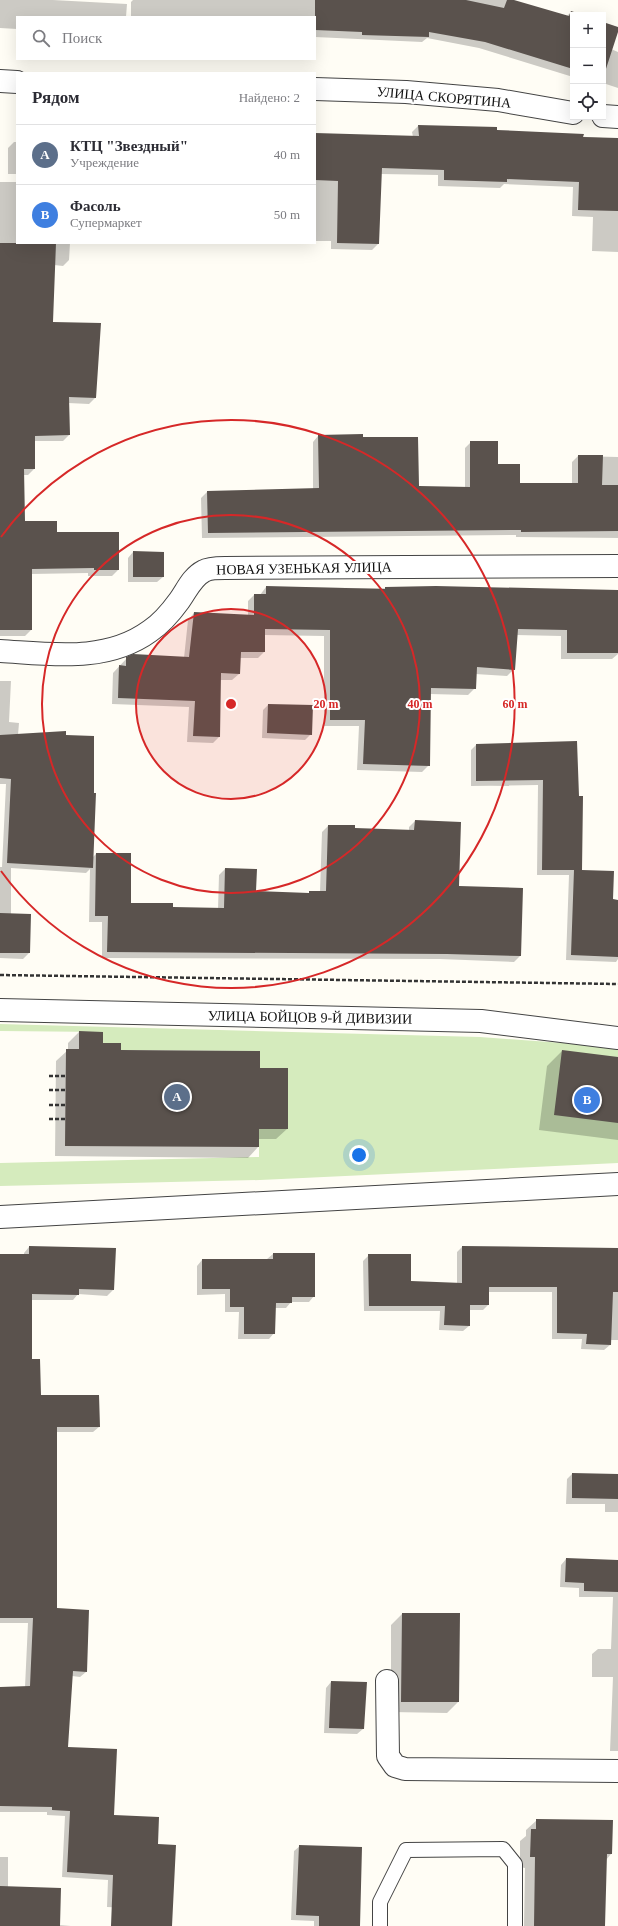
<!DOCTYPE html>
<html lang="ru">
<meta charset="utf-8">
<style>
:root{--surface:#fff;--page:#f2f2f3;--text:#2b2b33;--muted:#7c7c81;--line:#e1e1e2;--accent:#db2777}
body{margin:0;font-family:"Times New Roman",serif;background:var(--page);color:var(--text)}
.controls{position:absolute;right:12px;top:12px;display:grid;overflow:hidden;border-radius:0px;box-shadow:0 4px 16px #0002}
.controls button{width:36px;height:36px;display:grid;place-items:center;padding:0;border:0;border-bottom:1px solid var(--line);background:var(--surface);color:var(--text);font:20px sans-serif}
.you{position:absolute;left:359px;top:1155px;width:14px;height:14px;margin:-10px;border:3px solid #fff;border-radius:50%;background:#1a73e8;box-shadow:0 0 0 6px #1a73e833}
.badge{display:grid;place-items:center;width:26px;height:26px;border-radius:50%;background:var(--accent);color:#fff;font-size:13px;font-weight:700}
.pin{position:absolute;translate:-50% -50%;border:2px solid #fff;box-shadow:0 1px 4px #0006}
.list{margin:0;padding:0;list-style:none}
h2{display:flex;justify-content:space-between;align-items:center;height:52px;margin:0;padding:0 16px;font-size:17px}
h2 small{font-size:13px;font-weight:400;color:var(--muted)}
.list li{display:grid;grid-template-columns:26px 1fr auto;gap:12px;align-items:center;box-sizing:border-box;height:60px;padding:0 16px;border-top:1px solid var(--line)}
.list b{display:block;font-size:15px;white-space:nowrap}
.list p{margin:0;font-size:13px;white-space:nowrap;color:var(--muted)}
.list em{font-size:13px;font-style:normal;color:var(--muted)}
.icon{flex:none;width:22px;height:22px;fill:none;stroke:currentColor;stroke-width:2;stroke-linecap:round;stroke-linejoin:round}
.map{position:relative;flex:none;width:618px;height:1926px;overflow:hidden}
.search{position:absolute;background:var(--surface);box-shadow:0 4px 16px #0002;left:16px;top:16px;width:300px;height:44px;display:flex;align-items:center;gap:10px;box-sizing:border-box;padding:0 14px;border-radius:0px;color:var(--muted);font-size:15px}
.panel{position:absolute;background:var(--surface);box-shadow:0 4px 16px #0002;left:16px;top:72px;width:300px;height:172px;border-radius:0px}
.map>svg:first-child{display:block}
.green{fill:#d5ebbd}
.shadow{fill:#0003}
.building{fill:#5a524d}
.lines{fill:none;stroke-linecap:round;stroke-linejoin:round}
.service-casing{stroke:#444;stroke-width:16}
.minor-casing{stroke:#444;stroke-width:24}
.tertiary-casing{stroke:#444;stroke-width:24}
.path{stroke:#333;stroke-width:2.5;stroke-dasharray:4 2;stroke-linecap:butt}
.service{stroke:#fff;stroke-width:14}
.minor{stroke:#fff;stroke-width:22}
.tertiary{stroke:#fff;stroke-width:22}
.ring{fill:none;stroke:#d62828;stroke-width:2}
.labels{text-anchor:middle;stroke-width:4;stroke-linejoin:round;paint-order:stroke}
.street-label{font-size:14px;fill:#111;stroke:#fff}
.centre{fill:#d62828;stroke:#fff;stroke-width:2}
.ring-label{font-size:12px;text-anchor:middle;font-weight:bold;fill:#d62828;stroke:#fff;stroke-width:4;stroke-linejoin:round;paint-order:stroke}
</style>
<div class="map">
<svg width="618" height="1926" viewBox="0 0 618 1926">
<rect width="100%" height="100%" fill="#fffdf5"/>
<path class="green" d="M 0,1024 L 480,1037 L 618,1047 L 618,1163 L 260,1180 L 0,1186 L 0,1163 L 259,1157 L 259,1129 L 288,1129 L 288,1068 L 260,1068 L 260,1051 L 121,1050 L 121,1043 L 103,1043 L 103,1032 L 0,1031 Z"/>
<path class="shadow" d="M 0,0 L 53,0 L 127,4 L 126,17 L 17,17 L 17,29 L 0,28 Z
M 133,0 L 511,0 L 566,17 L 571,12 L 580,15 L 573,15 L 573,77 L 479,48 L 427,38 L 422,42 L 315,37 L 315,17 L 131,17 L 131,2 Z
M 603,23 L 618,28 L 611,49 L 618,52 L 618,88 L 603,83 Z
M 418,126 L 618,139 L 618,252 L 592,251 L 593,217 L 572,216 L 573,187 L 504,184 L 500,188 L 438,186 L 438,175 L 381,174 L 378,244 L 372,250 L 331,249 L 331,241 L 315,241 L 315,135 L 413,137 L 412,132 Z
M 14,142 L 17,142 L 17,174 L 8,174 L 8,148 Z
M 0,182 L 17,182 L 17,243 L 70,243 L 69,260 L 63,266 L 54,265 L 52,323 L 95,398 L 89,404 L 68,403 L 69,435 L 63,441 L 34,441 L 34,469 L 28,475 L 23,475 L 24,522 L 56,533 L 118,570 L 112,576 L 88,576 L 88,573 L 31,574 L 31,630 L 25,636 L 0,636 Z
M 318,436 L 362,438 L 418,487 L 465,488 L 465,448 L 471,442 L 519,484 L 572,484 L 572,462 L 578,456 L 618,457 L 618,538 L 516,537 L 516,535 L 202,538 L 201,498 L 207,492 L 313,489 L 313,442 Z
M 133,552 L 163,577 L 157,582 L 128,582 L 128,558 Z
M 266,587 L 618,591 L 618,654 L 612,659 L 561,659 L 561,636 L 516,635 L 514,669 L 507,676 L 475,674 L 475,688 L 468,695 L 430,694 L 429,765 L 422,772 L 357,770 L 359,726 L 324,726 L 324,636 L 264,635 L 264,652 L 258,658 L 239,658 L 239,674 L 232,680 L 220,680 L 219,737 L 213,743 L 187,742 L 189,707 L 112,704 L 113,673 L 127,658 L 184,658 L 188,620 L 194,613 L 248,616 L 248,601 L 254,595 L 260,595 Z
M 0,681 L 11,681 L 9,722 L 19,723 L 18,735 L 92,858 L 96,854 L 130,904 L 172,908 L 218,909 L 219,875 L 225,869 L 255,892 L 308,894 L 310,892 L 320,892 L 322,832 L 328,826 L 354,829 L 409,831 L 409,827 L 415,821 L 458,887 L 520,956 L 514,962 L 440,959 L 102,958 L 102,922 L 89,922 L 90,869 L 86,873 L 11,868 L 11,914 L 30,915 L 29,953 L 23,959 L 0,958 L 0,867 L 2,867 L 6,784 L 0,784 Z
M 268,705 L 311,734 L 305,740 L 262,738 L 263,710 Z
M 476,745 L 578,797 L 581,871 L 612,900 L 618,901 L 618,959 L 616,962 L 566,960 L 569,875 L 537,875 L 538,785 L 471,786 L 471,750 Z
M 79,1032 L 102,1032 L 102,1044 L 287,1129 L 276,1139 L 258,1139 L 258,1147 L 248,1158 L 55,1156 L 56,1061 L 68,1050 L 68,1043 Z
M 562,1051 L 618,1058 L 618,1140 L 539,1130 L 547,1066 Z
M 29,1247 L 115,1249 L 113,1290 L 107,1296 L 78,1294 L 73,1300 L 31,1300 L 31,1360 L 40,1396 L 99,1427 L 93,1432 L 56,1432 L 56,1609 L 86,1672 L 80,1677 L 72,1676 L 67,1748 L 113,1816 L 157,1845 L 167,1910 L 107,1907 L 108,1880 L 62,1877 L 65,1816 L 47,1815 L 47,1812 L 0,1812 L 0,1688 L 25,1687 L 28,1623 L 0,1623 L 0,1255 L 24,1255 L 24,1253 Z
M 462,1247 L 618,1249 L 618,1340 L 610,1340 L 610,1345 L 604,1350 L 581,1349 L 582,1339 L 552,1339 L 552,1292 L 488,1292 L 488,1305 L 483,1310 L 469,1310 L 469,1326 L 463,1331 L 439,1330 L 440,1311 L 364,1311 L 363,1261 L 369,1255 L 410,1282 L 457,1284 L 457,1252 Z
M 273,1254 L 314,1254 L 314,1296 L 309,1302 L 291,1302 L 286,1308 L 275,1308 L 274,1333 L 269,1339 L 238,1339 L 239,1312 L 225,1312 L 225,1294 L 197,1295 L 197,1266 L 202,1260 L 267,1259 Z
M 572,1474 L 618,1475 L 618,1512 L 605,1512 L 605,1504 L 566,1504 L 567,1479 Z
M 566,1559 L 618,1561 L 618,1751 L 610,1751 L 613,1677 L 592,1677 L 592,1654 L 598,1649 L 611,1649 L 613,1597 L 579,1597 L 579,1588 L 560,1587 L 561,1565 Z
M 402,1614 L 459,1614 L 458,1702 L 447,1713 L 391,1712 L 391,1625 Z
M 331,1682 L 366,1683 L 363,1729 L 357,1734 L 324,1733 L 326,1688 Z
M 537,1820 L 611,1854 L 606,1860 L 604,1926 L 524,1926 L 525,1868 L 520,1867 L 520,1841 L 526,1836 L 526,1830 Z
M 300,1846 L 358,1926 L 314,1926 L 314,1921 L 291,1920 L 294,1851 Z
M 0,1857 L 8,1857 L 8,1887 L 59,1925 L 71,1926 L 0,1926 Z"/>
<path class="building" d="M 315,0 L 466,0 L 504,8 L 507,0 L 514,0 L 569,16 L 571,11 L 583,15 L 573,15 L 573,69 L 485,42 L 429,32 L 429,37 L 362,35 L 362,32 L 315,30 Z
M 603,22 L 618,27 L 618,32 L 603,78 Z
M 418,125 L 497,127 L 497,130 L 584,134 L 583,137 L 618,138 L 618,211 L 578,210 L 579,182 L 507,179 L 507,182 L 444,180 L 444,170 L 382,168 L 379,244 L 337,243 L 338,181 L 315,180 L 315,133 L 419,136 Z
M 0,243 L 56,243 L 53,322 L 101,323 L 96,398 L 69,397 L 70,435 L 35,436 L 35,469 L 24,469 L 25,521 L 57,521 L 57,532 L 119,532 L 119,570 L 94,570 L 94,568 L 32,569 L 32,630 L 0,630 Z
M 363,434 L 363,437 L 418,437 L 419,486 L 470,487 L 470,441 L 498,441 L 498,464 L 520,464 L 520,483 L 578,483 L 578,455 L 603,455 L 602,485 L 618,485 L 618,531 L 521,532 L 521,530 L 208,533 L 207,491 L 319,488 L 318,435 Z
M 133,551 L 164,552 L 164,577 L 133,577 Z
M 266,586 L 385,589 L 385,587 L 436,586 L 618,590 L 618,653 L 567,653 L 567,630 L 518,629 L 515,670 L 477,667 L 476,689 L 431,688 L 430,766 L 363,764 L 365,720 L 330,720 L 330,630 L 265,629 L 265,652 L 241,652 L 240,674 L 221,673 L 220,737 L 193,736 L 195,701 L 118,698 L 119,665 L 126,666 L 126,657 L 133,654 L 189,657 L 194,612 L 254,615 L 254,594 L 266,594 Z
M 268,704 L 313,705 L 312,735 L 267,733 Z
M 66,731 L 66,735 L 94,736 L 94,793 L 96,793 L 93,868 L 7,863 L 11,779 L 0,778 L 0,735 Z
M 577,741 L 579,796 L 583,796 L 582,870 L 614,871 L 613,899 L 618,900 L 618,957 L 571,955 L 574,870 L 542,870 L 543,780 L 476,781 L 476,744 Z
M 415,820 L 461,822 L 459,886 L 523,888 L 521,956 L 447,954 L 107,952 L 108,916 L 95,916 L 96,853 L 131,853 L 131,903 L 173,903 L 173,907 L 224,908 L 225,868 L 257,869 L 256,891 L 309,893 L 309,891 L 326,891 L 328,825 L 355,825 L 355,828 L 414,830 Z
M 0,913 L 31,914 L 30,953 L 0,953 Z
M 79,1031 L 103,1032 L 103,1043 L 121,1043 L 121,1050 L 260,1051 L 260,1068 L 288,1068 L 288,1129 L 259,1129 L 259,1147 L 65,1146 L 66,1049 L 79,1049 Z
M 562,1050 L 618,1057 L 618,1123 L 554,1115 Z
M 29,1246 L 116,1248 L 114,1290 L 79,1289 L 79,1295 L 32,1294 L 32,1359 L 40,1359 L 41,1395 L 99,1395 L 100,1427 L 57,1427 L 57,1608 L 89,1610 L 87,1672 L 73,1671 L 68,1747 L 117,1749 L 114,1815 L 159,1817 L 158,1844 L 176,1845 L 172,1926 L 111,1926 L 113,1875 L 67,1872 L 70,1811 L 52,1810 L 52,1807 L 0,1806 L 0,1687 L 30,1686 L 33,1618 L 0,1618 L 0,1254 L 29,1254 Z
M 462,1246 L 618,1248 L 618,1292 L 613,1292 L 611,1345 L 586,1344 L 587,1334 L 557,1333 L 557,1287 L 489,1287 L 489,1305 L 470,1305 L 470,1326 L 444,1325 L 445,1306 L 369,1306 L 368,1254 L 411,1254 L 411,1281 L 462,1283 Z
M 273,1253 L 315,1253 L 315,1297 L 292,1297 L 292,1303 L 276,1303 L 275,1334 L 244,1334 L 244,1307 L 230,1307 L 230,1289 L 202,1289 L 202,1259 L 273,1259 Z
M 572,1473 L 618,1474 L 618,1499 L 572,1498 Z
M 566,1558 L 618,1560 L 618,1592 L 584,1591 L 584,1583 L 565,1582 Z
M 402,1613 L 460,1613 L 459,1702 L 401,1702 Z
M 331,1681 L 367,1682 L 364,1729 L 329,1728 Z
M 536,1819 L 613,1820 L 612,1854 L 607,1854 L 605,1926 L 534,1926 L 535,1857 L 530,1857 L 531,1829 L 536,1829 Z
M 299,1845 L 362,1847 L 360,1926 L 319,1926 L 319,1916 L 296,1915 Z
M 0,1886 L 61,1888 L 60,1926 L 0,1926 Z"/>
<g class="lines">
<defs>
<path id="service" d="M 380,1926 L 380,1902 L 406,1850 L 503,1849 L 515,1864 L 515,1926"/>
<path id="minor" d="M 0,81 L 17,82
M 315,89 L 406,92 L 498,100 L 573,113
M 603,116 L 618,117
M 0,651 C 51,654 106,663 150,631 C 162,623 171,612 179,601 C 187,590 192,577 204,571 C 209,568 219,568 225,568 L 618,566
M 387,1681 L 388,1756 L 395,1766 L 405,1769 L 618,1771"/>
<path id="tertiary" d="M 0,1010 L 481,1021 L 618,1038
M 0,1217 L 618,1184"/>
</defs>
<use href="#service" class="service-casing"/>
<use href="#minor" class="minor-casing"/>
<use href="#tertiary" class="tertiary-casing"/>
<path class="path" d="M 0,975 L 618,984
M 49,1076 L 66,1076
M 49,1090 L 66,1090
M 49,1105 L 66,1105
M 49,1119 L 65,1119"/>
<use href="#service" class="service"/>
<use href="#minor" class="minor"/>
<use href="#tertiary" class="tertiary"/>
</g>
<circle cx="231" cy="704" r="95" fill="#d62828" fill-opacity=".12"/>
<g class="ring">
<circle cx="231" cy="704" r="95"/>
<circle cx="231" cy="704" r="189"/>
<path d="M1 537A284 284 0 1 1 1 871"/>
</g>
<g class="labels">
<g class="street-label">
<text transform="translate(444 97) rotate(5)" y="5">УЛИЦА СКОРЯТИНА</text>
<text transform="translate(304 568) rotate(-1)" y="5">НОВАЯ УЗЕНЬКАЯ УЛИЦА</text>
<text transform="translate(310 1017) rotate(1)" y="5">УЛИЦА БОЙЦОВ 9-Й ДИВИЗИИ</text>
</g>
</g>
<circle cx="231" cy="704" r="6" class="centre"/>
<g class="ring-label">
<text x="326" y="708">20 m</text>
<text x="420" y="708">40 m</text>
<text x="515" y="708">60 m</text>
</g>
</svg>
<div class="controls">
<button>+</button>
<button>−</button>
<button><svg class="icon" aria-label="locate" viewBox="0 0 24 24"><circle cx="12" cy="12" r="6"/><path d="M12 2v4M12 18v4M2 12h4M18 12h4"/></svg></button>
</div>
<div class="you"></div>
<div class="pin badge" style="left:177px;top:1097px;background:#5c6f8a">A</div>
<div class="pin badge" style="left:587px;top:1100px;background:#3f7fe0">B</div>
<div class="search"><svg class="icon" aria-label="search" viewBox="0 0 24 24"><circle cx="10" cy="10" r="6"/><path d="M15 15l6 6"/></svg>Поиск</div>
<section class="panel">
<h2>Рядом<small>Найдено: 2</small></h2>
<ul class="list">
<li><span class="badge" style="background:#5c6f8a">A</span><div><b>КТЦ &quot;Звездный&quot;</b><p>Учреждение</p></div><em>40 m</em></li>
<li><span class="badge" style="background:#3f7fe0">B</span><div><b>Фасоль</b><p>Супермаркет</p></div><em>50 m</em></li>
</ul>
</section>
</div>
